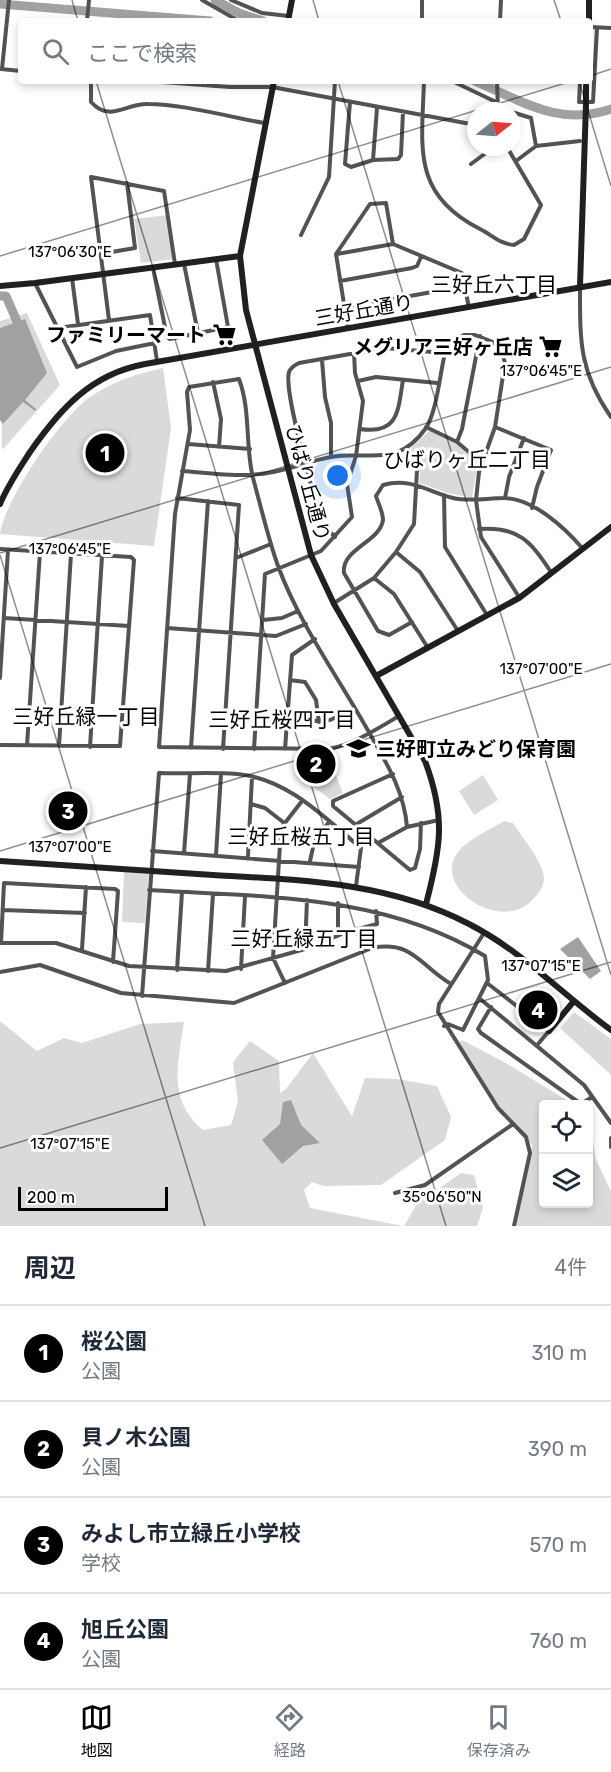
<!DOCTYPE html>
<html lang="ja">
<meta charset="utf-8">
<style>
:root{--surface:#fff;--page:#f2f2f3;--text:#1f2937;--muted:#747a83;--line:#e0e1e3;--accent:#000}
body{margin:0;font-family:Rubik,"Noto Sans JP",sans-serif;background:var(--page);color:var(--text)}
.controls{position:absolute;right:18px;bottom:18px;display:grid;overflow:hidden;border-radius:6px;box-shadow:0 3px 9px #0003}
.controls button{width:54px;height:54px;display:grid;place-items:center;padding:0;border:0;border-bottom:2px solid var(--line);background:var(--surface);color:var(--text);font:30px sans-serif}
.compass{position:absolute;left:467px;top:102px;width:54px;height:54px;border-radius:50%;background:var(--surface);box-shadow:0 3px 9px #0003;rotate:73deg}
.scale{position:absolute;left:18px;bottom:15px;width:150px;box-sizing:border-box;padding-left:6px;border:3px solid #000;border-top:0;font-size:16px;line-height:21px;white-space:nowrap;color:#000;-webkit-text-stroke:4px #fff;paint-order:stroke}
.you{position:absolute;left:338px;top:476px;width:21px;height:21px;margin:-15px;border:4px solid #fff;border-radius:50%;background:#1a73e8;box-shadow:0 0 0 9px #1a73e833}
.badge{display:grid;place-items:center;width:39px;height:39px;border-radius:50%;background:var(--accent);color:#fff;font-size:20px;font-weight:700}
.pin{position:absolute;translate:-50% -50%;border:3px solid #fff;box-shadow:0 2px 6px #0006}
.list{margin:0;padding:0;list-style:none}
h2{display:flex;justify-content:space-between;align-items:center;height:78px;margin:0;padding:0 24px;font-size:26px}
h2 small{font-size:20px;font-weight:400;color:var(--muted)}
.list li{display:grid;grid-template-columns:39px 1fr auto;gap:18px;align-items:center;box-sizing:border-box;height:96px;padding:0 24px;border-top:2px solid var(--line)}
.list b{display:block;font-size:22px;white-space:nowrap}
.list p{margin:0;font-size:20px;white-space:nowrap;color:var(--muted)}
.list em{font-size:20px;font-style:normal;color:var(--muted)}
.icon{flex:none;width:33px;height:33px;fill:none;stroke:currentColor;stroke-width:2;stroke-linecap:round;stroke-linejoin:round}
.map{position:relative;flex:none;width:611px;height:1226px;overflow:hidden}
.search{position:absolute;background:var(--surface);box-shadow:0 3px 9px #0003;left:18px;right:18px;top:18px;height:66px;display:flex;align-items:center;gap:15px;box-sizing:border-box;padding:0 21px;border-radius:6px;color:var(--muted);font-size:22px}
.sheet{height:462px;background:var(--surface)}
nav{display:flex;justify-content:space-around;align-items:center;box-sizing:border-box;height:84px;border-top:2px solid var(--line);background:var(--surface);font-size:16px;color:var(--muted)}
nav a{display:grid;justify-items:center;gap:3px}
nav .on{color:var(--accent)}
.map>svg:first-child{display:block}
.green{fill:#dadada}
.water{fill:#a1a1a1}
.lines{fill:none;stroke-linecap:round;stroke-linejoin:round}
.river{stroke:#a1a1a1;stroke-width:9}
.street{stroke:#535353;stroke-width:4}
.secondary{stroke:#202020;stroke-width:6}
.secondary-bridge{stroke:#202020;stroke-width:6}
.ticks{fill:none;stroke:#000;stroke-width:1.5;stroke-opacity:0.45}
.labels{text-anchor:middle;stroke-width:6;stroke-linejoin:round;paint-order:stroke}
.street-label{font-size:20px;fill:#000;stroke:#fff}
.poi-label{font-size:20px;font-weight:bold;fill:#000;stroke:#fff;text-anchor:end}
.neighbourhood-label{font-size:21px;fill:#000;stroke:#fff}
.ticks-label{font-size:15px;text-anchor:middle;fill:#000;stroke:#fff;stroke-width:6;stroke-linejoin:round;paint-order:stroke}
</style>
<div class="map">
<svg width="611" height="1226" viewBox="0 0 611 1226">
<rect width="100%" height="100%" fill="#fff"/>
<path class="green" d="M 168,215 L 174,259 L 141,263 L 134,219 Z
M 27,313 L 60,385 L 2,450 L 0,321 Z
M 163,368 L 171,428 L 154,546 L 0,534 C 5,499 61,417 90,397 C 113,381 137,374 163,368 Z
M 430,430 L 457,445 L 478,463 L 472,498 L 448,493 L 419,483 L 420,474 L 411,448 Z
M 302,750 L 326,751 L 343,793 L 330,799 L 300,777 Z
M 483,775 L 498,800 L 474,815 L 459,791 Z
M 504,821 L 513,823 C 521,836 544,863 544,878 C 544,886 539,893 534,898 C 504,935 434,889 456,855 C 465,840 490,830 504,821 Z
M 124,872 L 149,873 L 145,923 L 122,922 Z
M 527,994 L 556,1017 L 549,1026 L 519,1002 Z
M 574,1012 L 611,1039 L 611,1075 L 560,1028 Z
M 0,1021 L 37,1051 L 64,1038 L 82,1043 L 140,1024 L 184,1022 C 178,1063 167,1100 203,1130 L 231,1125 L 238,1102 L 233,1062 L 250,1041 L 279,1061 L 280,1093 L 286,1089 L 313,1053 L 352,1116 L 365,1078 L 397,1079 L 437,1086 L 451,1117 L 445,1140 L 381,1185 L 323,1186 L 312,1182 L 304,1190 L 310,1208 L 403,1226 L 0,1226 Z
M 462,1040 L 506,1063 L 573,1104 L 544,1104 L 544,1204 L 588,1204 L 589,1115 L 596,1160 L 611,1191 L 611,1226 L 516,1226 L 532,1145 L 499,1106 L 458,1043 Z
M 461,1173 L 474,1175 L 483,1208 L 477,1226 L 404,1226 L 417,1204 Z"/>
<path class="water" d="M 25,319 L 47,373 L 25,400 L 36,409 L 35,411 L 23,402 L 3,424 L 0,420 L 0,328 Z
M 578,937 L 601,971 L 590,979 L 560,949 Z
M 291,1100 L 301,1125 L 320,1143 L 303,1146 L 282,1164 L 262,1140 L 280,1124 L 283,1102 Z"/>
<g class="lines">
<path class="river" d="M 215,0 L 239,13 L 263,21
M 0,4 L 210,21
M 475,81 C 521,101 560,127 611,109
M 0,296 L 6,296 L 18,324 L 15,333"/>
<path class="street" d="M 202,0 L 239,21
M 231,0 L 262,13 L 289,16
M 422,0 L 422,21
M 87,21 L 89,0
M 500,21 L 501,0
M 590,27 L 611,28
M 1,69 L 21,71
M 2,69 L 9,0
M 91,81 L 91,102 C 110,123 126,103 148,104 C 183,104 229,117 264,123
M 148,81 L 230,87 L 272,87 L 476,125
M 424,81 C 422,147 411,194 480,229 C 492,235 500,244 514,245 L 524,239 L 541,205 L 507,147
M 452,81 L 496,102
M 497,81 L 498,111
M 580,81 L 579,102 L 593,102 L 597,28
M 350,102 L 345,164 L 351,167 L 373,160 L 398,159 L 401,155 L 403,112
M 497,107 L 510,111
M 512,112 L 531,118 L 536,146
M 373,160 L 377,108
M 516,161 L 536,146 L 580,141
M 471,164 L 494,147
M 301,235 L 329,177 L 335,81
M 100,254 L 135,248 L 127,183
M 337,254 L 393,244
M 184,264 L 198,333
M 153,268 L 167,337 L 170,339 L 228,327 L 216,259
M 72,278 L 78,324
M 340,281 L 412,268 L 417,266 L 421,257
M 35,283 L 77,367 L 116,351 L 155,343
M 580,287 C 580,341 579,371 611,417
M 344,308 L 465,286
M 109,320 L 91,177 L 164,191 L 175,264
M 58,328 L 150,315 L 157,361
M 348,329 L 336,254 L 370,204 L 386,203 L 393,244 L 462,273 L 469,308
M 322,360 L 325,397 L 331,423 L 331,457
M 358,381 L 376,377 L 437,383
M 213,382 L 221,419 L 219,447
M 426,427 L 457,442 L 482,463
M 495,427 L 551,450 L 537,487 L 532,508
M 360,429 C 399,435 398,410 403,380
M 457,442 L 462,429 L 480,336
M 188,444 L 250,449
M 182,471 C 208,473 234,477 260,474 C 284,472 307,461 331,457 C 370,450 397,469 426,428 C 437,411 440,373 445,353 L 450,343 L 464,335 L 475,335 L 493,342 L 502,352 L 505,363 L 495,427 L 479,472 L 476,500 L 481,537 L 519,597
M 444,495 L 445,547 L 487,615
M 177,498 L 239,505 L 223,749
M 505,498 L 509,477 L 524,438
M 479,529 C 519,526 531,542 551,572
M 335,537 L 322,524 C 315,498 283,392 289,372 C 291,367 295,365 299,363 L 384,348 L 445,353
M 0,549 L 131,557 L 134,560 L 120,746 L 0,745
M 396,552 L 420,572 L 458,631
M 236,558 L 271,544
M 374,578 L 394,594 L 428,648
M 334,603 L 374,578 L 396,552 L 414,524 L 417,470 L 407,447
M 4,618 L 129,626
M 263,620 L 282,618 L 298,611
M 412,622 L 389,635 L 378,631 L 344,573 C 341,549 380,542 383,520 C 383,512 378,503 376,496 L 383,485 C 411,477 428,492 453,498 C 470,502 487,498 504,498 C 533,498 565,528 583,549
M 167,628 L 276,636 L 306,624
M 0,678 L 8,550
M 290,680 L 305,682 L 316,700 L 319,722
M 399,716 C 377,729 354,744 329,749 L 159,747 L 175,514 L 190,430 L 187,392 L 189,387 L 239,379 C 251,411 245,446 253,478 C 261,507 268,538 278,566 C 299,623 336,674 366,727 C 384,759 404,789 407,827
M 288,722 L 330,720 L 355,709
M 27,745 L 40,552
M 59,746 L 71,554
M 90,747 L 102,556
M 191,748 L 208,501
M 254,749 L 265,574 L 321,551 L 352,517 L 347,484 L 356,456 L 363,401 L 355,373 L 354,353
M 285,749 L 292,655 L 315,639
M 393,774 L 333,801 L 333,806 L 410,870 L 415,868 L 420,849 L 421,823
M 251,804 L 265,808 L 283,822
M 355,825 L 402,797
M 378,843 L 407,827 L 439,820
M 152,851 L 359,867
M 184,853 L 190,774
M 216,855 L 221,774
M 248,856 L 252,777
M 310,861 L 314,843 L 329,822
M 149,890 C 264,897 383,894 485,956 L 488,980 L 463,1030 L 448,1024 L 444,1026
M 3,910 L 85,913
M 484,933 L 439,1004 L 438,1012 L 498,1108 L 526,1137 L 530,1153 L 514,1226
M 338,935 L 338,903
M 0,943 L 56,943 L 129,966 L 226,971 L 305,949 L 347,932 L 377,924 L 376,911
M 1,943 L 4,883 L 115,889 L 118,891 L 113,962
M 82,949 L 86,887
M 305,949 L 307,900
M 241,969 L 245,896
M 177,970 L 182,892
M 208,971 L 213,894
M 0,972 L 40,965 L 121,993 L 234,1003 L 372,948 C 413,940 420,966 451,984
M 285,983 L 273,958 L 281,828 L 302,801
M 487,983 L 549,1031 L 538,1044
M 142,996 L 159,773 C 185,774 211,772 237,774 C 287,778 325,818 361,848 L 356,886
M 479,998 L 584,1085 L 611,1123
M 491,1007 L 478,1029 L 481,1033 L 581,1104
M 581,1104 L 592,1097
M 611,1138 L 611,1147
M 395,1193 L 425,1185 L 513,1124"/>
<path class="secondary" d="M 288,21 L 292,0
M 589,21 L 589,0
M 274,81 L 240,256 L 246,310 L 311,555 L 334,604 L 425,761 C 446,817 441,847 426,904
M 0,286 L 35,283 L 240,256
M 580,286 L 586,104
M 0,504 C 8,485 19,469 30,452 C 60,409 91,374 145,364 L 611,282
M 376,676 L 519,598 L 611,527
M 0,861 C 71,865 142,870 213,875 C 302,880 389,882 469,924 C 522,951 563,995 611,1030
M 549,1031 L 574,1001"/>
<path class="secondary-bridge" d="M 586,104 L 586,86"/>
</g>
<path class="ticks" d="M 72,0 L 78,21M 313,0 L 319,21M 554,0 L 561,21M 590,76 L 611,69M 96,81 L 446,1226M 338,81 L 611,975M 579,81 L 611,186M 0,256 L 572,81M 0,553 L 611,367M 0,555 L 205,1226M 0,851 L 611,664M 0,1148 L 611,962"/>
<defs>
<symbol id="supermarket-bare" viewBox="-9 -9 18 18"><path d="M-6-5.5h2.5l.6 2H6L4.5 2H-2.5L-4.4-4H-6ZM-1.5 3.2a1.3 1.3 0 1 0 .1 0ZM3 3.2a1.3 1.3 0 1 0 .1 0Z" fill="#000" stroke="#fff" stroke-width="2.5" paint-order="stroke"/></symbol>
<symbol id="school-bare" viewBox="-9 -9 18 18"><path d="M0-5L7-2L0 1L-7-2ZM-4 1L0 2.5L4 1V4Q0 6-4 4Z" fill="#000" stroke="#fff" stroke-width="2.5" paint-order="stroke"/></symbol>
</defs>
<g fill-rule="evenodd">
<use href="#supermarket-bare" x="208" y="318" width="33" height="33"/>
<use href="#supermarket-bare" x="534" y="330" width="33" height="33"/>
<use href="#school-bare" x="342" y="732" width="33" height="33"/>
</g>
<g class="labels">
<g class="street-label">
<text transform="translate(364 310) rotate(-10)" y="7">三好丘通り</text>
<text transform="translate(308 483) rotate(75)" y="7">ひばり丘通り</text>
</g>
<g class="poi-label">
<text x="206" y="342">ファミリーマート</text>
<text x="533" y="354">メグリア三好ヶ丘店</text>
<text x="376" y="756" text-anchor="start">三好町立みどり保育園</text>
</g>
<g class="neighbourhood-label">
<text x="494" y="292">三好丘六丁目</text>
<text x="467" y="467">ひばりヶ丘二丁目</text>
<text x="86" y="724">三好丘緑一丁目</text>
<text x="282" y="727">三好丘桜四丁目</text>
<text x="301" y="844">三好丘桜五丁目</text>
<text x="304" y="946">三好丘緑五丁目</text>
</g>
</g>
<g class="ticks-label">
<text x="70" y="257">137°06'30"E</text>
<text x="541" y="376">137°06'45"E</text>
<text x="70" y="554">137°06'45"E</text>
<text x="541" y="674">137°07'00"E</text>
<text x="70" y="852">137°07'00"E</text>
<text x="541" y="971">137°07'15"E</text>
<text x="70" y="1149">137°07'15"E</text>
<text x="442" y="1202">35°06'50"N</text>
</g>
</svg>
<div class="controls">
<button><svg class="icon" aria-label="locate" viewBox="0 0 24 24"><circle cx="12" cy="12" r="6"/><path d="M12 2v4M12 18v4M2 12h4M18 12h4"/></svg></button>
<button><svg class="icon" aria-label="layers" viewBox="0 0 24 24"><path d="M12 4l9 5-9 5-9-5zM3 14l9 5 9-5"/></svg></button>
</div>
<svg class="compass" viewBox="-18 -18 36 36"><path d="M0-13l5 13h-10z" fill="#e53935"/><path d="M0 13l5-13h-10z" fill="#747a83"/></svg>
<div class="scale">200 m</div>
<div class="you"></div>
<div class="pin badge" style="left:105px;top:453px">1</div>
<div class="pin badge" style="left:316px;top:764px">2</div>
<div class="pin badge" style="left:68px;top:811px">3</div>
<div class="pin badge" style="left:538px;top:1010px">4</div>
<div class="search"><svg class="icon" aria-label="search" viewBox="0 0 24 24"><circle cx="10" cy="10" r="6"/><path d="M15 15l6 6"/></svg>ここで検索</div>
</div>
<section class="sheet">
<h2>周辺<small>4件</small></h2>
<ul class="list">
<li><span class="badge">1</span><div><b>桜公園</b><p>公園</p></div><em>310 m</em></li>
<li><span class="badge">2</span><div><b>貝ノ木公園</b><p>公園</p></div><em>390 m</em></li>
<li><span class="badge">3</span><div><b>みよし市立緑丘小学校</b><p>学校</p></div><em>570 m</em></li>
<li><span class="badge">4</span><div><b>旭丘公園</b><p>公園</p></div><em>760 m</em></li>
</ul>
</section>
<nav>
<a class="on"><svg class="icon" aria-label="map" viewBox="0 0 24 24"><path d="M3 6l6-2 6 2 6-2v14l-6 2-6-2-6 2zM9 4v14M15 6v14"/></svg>地図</a>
<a><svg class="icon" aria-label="directions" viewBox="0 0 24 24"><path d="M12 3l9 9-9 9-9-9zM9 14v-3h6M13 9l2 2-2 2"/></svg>経路</a>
<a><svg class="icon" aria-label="saved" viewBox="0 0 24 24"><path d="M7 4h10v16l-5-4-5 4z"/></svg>保存済み</a>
</nav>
